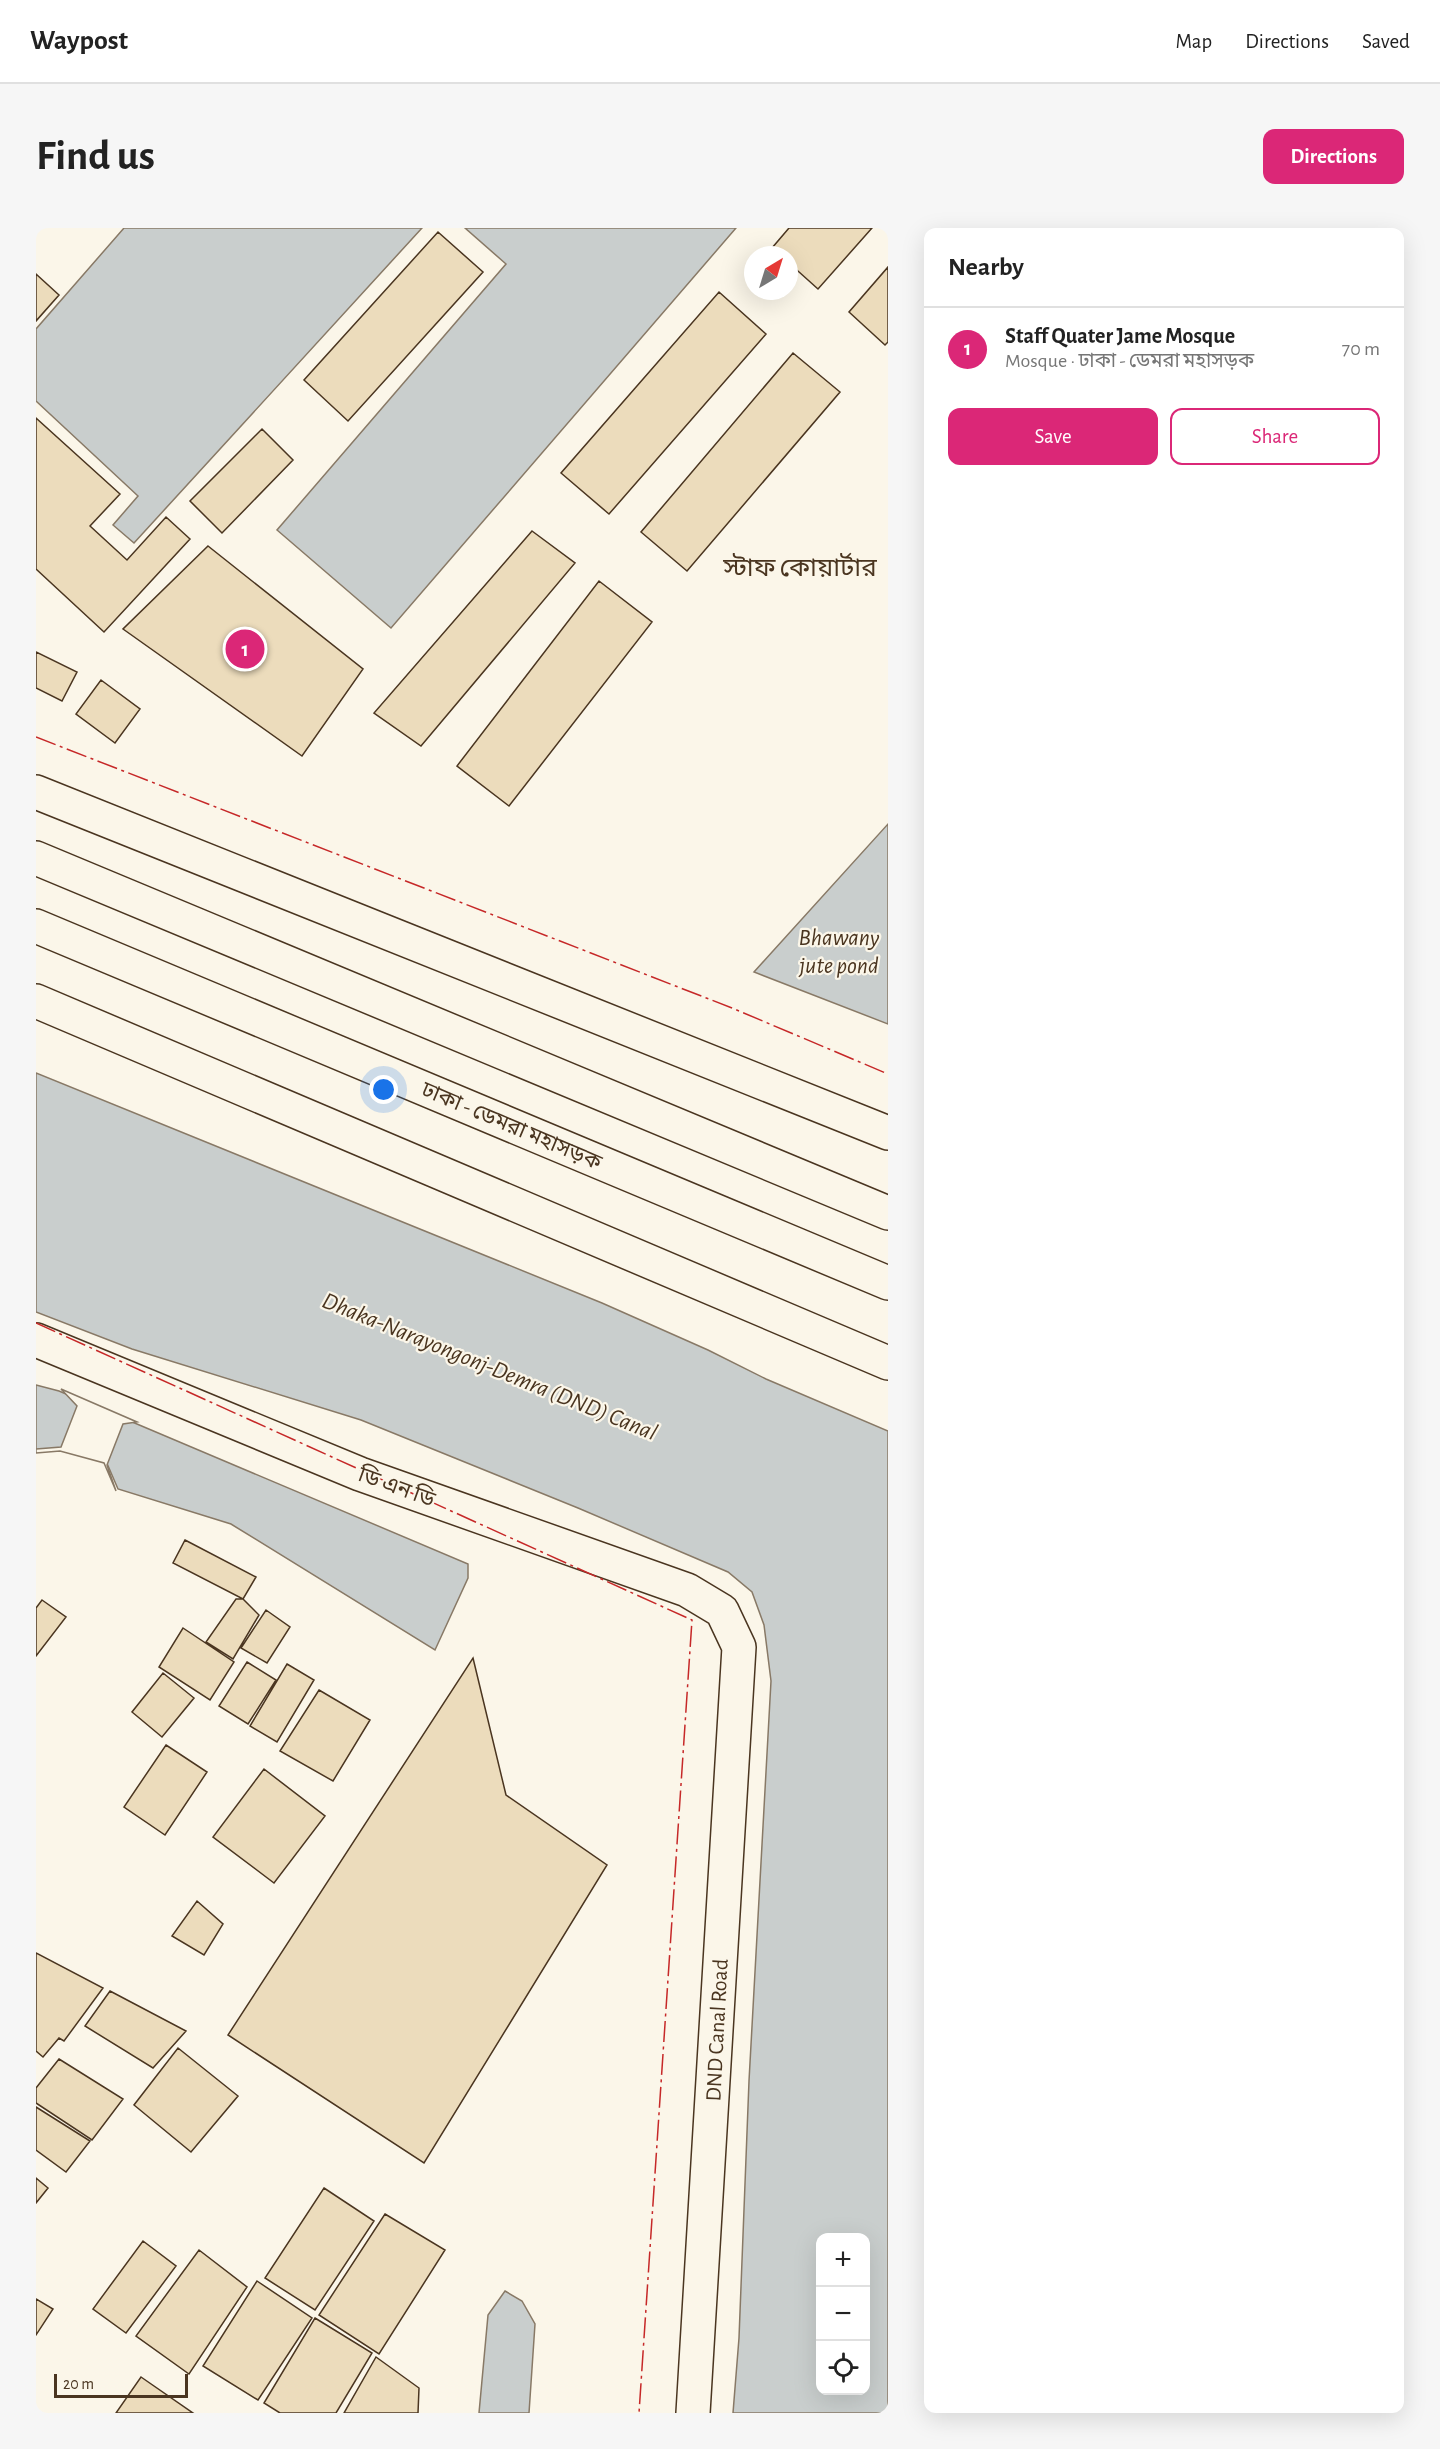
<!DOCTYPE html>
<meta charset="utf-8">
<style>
:root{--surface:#fff;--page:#f6f6f6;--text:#222;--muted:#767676;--line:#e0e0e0;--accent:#db2777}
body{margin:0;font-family:"Alegreya Sans","Noto Sans Bengali",sans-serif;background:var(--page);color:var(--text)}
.controls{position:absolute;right:18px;bottom:18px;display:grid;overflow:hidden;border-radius:12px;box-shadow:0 6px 24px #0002}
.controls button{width:54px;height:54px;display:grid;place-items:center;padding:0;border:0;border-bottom:2px solid var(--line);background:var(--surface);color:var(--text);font:30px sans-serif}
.compass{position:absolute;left:708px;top:18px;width:54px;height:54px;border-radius:50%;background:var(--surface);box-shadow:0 6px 24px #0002;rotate:38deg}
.scale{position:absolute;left:18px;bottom:15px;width:134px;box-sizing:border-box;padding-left:6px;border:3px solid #4a3520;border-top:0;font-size:16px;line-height:21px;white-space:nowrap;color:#4a3520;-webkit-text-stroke:4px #fbf6e9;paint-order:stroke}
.you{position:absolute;left:348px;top:862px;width:21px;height:21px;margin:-15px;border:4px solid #fff;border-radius:50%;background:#1a73e8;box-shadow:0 0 0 9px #1a73e833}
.badge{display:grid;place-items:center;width:39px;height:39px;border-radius:50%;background:var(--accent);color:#fff;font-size:20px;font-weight:700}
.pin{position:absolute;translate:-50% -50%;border:3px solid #fff;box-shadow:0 2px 6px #0006}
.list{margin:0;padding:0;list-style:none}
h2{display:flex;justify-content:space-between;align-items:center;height:78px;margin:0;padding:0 24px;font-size:26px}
h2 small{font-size:20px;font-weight:400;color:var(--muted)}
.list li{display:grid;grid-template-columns:39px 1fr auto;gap:18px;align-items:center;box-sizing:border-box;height:84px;padding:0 24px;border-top:2px solid var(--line)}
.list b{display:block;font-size:22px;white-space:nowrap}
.list p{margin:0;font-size:20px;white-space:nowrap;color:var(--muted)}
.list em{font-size:20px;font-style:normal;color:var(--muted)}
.actions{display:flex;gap:12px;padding:18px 24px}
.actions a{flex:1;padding:14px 0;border:2px solid var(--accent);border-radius:12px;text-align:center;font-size:21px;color:var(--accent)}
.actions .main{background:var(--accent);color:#fff}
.icon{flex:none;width:33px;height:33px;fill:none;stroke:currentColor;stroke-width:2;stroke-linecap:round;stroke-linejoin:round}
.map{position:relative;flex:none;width:852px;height:2185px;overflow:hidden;border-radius:12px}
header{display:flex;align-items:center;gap:36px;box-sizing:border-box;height:84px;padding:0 30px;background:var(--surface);border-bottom:2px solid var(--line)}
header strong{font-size:28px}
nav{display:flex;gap:33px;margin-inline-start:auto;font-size:21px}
.intro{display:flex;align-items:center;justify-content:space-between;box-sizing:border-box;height:144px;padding:0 36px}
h1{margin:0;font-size:42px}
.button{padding:15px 27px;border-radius:12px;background:var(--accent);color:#fff;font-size:21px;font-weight:700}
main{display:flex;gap:36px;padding:0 36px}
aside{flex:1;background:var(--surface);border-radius:12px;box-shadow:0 6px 24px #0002}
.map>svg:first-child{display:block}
.water{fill:#c9cecd;stroke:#887966;stroke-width:1.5;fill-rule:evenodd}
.pier{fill:#fbf6e9;stroke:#887966;stroke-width:1.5}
.building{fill:#ecdcbc;stroke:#4a3520;stroke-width:1.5}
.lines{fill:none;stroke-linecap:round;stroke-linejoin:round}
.minor-casing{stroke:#4a3520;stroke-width:36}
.major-casing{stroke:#4a3520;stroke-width:36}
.minor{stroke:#fbf6e9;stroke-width:33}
.major{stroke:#fbf6e9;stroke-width:33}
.power{stroke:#c62828;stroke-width:1.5;stroke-dasharray:21 4.5 3 4.5;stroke-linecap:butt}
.labels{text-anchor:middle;stroke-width:4.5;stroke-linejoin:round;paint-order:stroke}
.street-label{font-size:22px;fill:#4a3520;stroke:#fbf6e9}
.water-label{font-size:24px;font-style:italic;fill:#4a3520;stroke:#fbf6e9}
.quarter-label{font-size:26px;fill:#4a3520;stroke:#fbf6e9}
</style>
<header>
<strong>Waypost</strong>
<nav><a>Map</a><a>Directions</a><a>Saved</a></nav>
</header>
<div class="intro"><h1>Find us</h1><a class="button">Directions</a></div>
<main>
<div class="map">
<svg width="852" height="2185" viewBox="0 0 852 2185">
<rect width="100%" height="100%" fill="#fbf6e9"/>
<path class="water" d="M 88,0 L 386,0 L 98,315 L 77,297 L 102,268 L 0,173 L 0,101 Z
M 429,0 L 700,0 L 355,400 L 241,302 L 470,36 Z
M 852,596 L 852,796 L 718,744 Z
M 0,845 L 566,1075 L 672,1122 L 730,1151 L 852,1203 L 852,2185 L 697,2185 L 703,2110 L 713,1853 L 735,1453 L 728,1397 L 716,1364 L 692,1344 L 542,1280 L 325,1192 L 96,1121 L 0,1084 ZM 784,2010 L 830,2010 L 830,2162 L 784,2162 Z
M 0,1157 L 23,1163 L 432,1336 L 432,1350 L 399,1422 L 195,1296 L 82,1261 L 70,1233 L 24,1220 L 0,1222 Z
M 469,2063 L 486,2073 L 499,2096 L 493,2185 L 443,2185 L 452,2087 Z"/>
<path class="pier" d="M 25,1161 L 101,1194 L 87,1196 L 71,1237 L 80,1263 L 68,1235 L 24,1223 L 0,1225 L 0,1221 L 25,1219 L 41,1178 Z"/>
<path class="building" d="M 753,0 L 836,0 L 782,61 L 753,35 L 753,27 L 744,27 L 736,20 Z
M 402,4 L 447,44 L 312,193 L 268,152 Z
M 852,39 L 852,114 L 849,117 L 813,84 Z
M 0,46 L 23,67 L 0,93 Z
M 683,64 L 730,106 L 573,286 L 525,245 Z
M 757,125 L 804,164 L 651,343 L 605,304 Z
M 0,190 L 84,266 L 54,298 L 91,332 L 130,289 L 154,311 L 68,404 L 0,341 Z
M 226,201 L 257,232 L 186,305 L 154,273 Z
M 496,303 L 539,335 L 385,518 L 338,485 Z
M 172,318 L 327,441 L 266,528 L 87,401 Z
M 563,353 L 616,394 L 473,578 L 421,538 Z
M 0,424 L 41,444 L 26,473 L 0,460 Z
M 65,452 L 104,481 L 79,515 L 40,486 Z
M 149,1312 L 220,1349 L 207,1371 L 137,1335 Z
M 200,1371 L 207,1371 L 223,1387 L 197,1431 L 170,1414 Z
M 6,1372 L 30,1389 L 0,1428 L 0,1380 Z
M 230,1382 L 254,1399 L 231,1435 L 205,1420 Z
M 147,1400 L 198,1434 L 174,1472 L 123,1439 Z
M 437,1430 L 470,1567 L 571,1637 L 388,1935 L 192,1807 Z
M 211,1434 L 240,1452 L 212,1496 L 183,1478 Z
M 251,1436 L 278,1452 L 241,1514 L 214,1498 Z
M 127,1445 L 158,1470 L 126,1509 L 96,1484 Z
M 283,1462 L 334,1492 L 297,1553 L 244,1523 Z
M 130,1517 L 171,1544 L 129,1607 L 88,1579 Z
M 228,1541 L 289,1588 L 238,1655 L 177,1609 Z
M 161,1673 L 187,1696 L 168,1727 L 136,1708 Z
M 0,1725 L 67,1760 L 28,1813 L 23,1810 L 7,1829 L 0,1823 Z
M 74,1763 L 150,1803 L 117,1840 L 49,1798 Z
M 142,1820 L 202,1868 L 155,1924 L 98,1877 Z
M 23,1831 L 87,1871 L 56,1912 L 0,1875 L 0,1860 Z
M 0,1879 L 54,1913 L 30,1944 L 0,1922 Z
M 0,1950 L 12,1960 L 0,1975 Z
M 288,1960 L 338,1993 L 279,2082 L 229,2050 Z
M 349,1986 L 409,2022 L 343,2126 L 283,2087 Z
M 107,2013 L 140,2038 L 90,2105 L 57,2081 Z
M 163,2022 L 211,2059 L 153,2146 L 100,2108 Z
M 221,2053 L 276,2090 L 222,2172 L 167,2138 Z
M 0,2071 L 17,2081 L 0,2107 Z
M 279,2090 L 336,2125 L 300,2185 L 244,2185 L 228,2175 Z
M 340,2129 L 383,2160 L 382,2185 L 308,2185 Z
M 105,2149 L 157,2185 L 80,2185 Z"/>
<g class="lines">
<defs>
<path id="minor" d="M 0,564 L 852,905
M 0,1112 L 324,1246 L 651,1362 L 686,1383 L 703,1419 L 657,2185"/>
<path id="major" d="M 0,630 L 852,985
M 0,698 L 852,1055
M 0,773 L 852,1135"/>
</defs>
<use href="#minor" class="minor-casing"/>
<use href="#major" class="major-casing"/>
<use href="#minor" class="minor"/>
<use href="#major" class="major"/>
<path class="power" d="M 0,509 L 696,780 L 852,846
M 0,1095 L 656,1392 L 603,2185"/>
</g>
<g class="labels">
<g class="street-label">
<text transform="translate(476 897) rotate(23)" y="8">ঢাকা - ডেমরা মহাসড়ক</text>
<text transform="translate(361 1258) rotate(20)" y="8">ডি এন ডি</text>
<text transform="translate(680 1802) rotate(-87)" y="8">DND Canal Road</text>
</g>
<g class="water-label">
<text x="803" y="717">Bhawany<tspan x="803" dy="28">jute pond</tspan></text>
<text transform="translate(454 1138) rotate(22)" y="8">Dhaka-Narayongonj-Demra (DND) Canal</text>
</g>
<g class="quarter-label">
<text x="764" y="348">স্টাফ কোয়ার্টার</text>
</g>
</g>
</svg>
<div class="controls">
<button>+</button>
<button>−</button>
<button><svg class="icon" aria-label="locate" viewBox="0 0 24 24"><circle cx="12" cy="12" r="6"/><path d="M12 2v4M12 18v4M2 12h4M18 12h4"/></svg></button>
</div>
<svg class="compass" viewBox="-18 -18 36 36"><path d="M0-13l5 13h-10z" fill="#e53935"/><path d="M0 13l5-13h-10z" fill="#767676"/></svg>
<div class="scale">20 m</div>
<div class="you"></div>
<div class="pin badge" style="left:209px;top:421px">1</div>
</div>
<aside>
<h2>Nearby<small></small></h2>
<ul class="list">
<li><span class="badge">1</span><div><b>Staff Quater Jame Mosque</b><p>Mosque · ঢাকা - ডেমরা মহাসড়ক</p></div><em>70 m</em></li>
</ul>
<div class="actions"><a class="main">Save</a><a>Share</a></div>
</aside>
</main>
